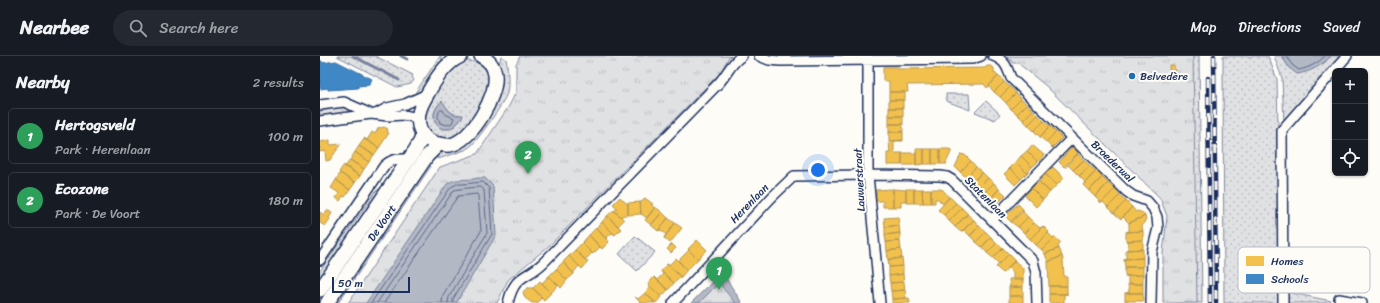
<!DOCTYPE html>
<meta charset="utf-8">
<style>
:root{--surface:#171b24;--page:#242831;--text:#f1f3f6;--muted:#9ea1a6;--line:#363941;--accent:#1f6fb2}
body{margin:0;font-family:Sriracha,sans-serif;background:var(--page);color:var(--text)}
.controls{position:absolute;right:12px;top:12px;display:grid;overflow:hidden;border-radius:6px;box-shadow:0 1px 3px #0004}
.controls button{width:36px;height:36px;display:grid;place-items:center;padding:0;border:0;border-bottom:1px solid var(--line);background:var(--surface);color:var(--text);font:20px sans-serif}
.scale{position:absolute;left:12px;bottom:10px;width:78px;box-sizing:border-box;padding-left:4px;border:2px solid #1b2f5e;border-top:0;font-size:11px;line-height:14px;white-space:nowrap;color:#1b2f5e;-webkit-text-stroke:3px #fdfcf7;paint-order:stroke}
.you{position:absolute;left:498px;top:114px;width:14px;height:14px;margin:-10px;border:3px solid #fff;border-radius:50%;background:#1a73e8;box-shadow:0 0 0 6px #1a73e833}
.badge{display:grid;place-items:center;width:26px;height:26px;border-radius:50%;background:var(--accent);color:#fff;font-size:13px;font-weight:700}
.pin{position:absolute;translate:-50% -33px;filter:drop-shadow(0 1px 2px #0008)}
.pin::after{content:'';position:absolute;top:21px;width:14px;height:12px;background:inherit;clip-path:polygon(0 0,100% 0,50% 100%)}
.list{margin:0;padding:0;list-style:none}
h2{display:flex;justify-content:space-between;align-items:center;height:52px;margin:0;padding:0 16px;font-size:17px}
h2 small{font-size:13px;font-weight:400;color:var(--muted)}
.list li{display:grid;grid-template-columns:26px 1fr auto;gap:12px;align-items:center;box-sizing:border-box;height:56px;margin:0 8px 8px;padding:0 8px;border:1px solid var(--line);border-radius:6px}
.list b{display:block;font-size:15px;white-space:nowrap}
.list p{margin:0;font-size:13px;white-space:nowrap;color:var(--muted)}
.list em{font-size:13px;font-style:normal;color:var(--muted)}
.icon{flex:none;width:22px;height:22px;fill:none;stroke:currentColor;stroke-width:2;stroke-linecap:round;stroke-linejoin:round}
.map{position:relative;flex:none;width:1060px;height:247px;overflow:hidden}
header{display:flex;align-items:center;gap:24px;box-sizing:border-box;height:56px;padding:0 20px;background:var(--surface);border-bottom:1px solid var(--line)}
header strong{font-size:19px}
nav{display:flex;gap:22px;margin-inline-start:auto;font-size:14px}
.search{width:280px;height:36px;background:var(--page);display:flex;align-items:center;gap:10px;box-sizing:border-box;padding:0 14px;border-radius:22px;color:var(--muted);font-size:15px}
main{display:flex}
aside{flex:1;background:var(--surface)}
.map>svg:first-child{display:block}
.grass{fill:url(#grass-dots);stroke:#7e88a0;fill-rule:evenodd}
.park{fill:url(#park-tufts);stroke:#7e88a0}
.water{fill:#b3b8c5;stroke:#76819c}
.homes{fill:#f2c14e;stroke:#b29553}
.schools{fill:#3f88c5;stroke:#346da6}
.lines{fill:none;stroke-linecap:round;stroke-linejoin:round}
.shore{stroke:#586687;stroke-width:1}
.stream{stroke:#76819c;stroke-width:3}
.street-casing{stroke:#1b2f5e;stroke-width:12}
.secondary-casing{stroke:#1b2f5e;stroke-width:16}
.street{stroke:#fdfcf7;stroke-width:9}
.secondary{stroke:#fdfcf7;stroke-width:13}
.rail-casing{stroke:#1b2f5e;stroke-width:4.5}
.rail{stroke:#fdfcf7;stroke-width:3;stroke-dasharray:9;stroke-linecap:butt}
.poi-dot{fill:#1f6fb2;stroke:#fdfcf7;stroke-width:1.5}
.labels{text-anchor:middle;stroke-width:4;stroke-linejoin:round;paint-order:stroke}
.poi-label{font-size:11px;fill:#1b2f5e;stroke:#fdfcf7;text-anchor:start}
.street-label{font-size:11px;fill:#1b2f5e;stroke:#fdfcf7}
.key{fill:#fdfcf7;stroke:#b9bec9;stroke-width:1}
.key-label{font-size:11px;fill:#1b2f5e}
</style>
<header>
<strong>Nearbee</strong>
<div class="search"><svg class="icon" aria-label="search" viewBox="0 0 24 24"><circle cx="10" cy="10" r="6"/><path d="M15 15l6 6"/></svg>Search here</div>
<nav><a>Map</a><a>Directions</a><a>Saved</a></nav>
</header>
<main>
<aside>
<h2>Nearby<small>2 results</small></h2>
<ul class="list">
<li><span class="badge" style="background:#2e9e5b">1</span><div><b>Hertogsveld</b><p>Park · Herenlaan</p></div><em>100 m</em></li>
<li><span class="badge" style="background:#2e9e5b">2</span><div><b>Ecozone</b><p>Park · De Voort</p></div><em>180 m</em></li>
</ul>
</aside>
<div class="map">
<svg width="1060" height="247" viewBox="0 0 1060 247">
<defs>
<pattern id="grass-dots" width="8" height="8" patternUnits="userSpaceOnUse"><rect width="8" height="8" fill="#e0e1e3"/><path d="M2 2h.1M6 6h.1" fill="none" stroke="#c0c1c5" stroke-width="1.8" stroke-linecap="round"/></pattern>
<pattern id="park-tufts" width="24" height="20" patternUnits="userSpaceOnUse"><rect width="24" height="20" fill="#e0e1e3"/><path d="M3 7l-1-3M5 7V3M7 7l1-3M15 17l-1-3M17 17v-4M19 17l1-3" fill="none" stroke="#c0c1c5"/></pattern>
</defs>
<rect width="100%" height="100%" fill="#fdfcf7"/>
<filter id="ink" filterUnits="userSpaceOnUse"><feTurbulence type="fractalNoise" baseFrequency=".025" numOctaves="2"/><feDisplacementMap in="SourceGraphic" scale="8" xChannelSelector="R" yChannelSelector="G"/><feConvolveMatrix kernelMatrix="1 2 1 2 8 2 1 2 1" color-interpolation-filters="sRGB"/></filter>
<g filter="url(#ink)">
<path class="grass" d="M 17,0 L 55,0 L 93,19 L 92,21 L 94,24 L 91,28 L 77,31 Z
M 120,0 L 121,0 L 122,5 L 120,11 L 104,36 L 91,43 Z
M 181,0 L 186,3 C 188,13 189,28 187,37 C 183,49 161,79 152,89 L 145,94 L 118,103 L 113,99 L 124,93 L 136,91 L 181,23 L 179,8 Z
M 863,0 L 879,0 L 882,247 L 857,247 Z
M 903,0 L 948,0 L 957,23 L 958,73 L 957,75 L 959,247 L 904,247 Z
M 954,0 L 962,0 L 969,12 L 1003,8 L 1011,0 L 1022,0 L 964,67 L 962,22 Z
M 149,5 C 192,10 154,70 133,80 C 129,82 125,82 121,81 C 85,74 121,22 136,11 C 140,7 144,6 149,5 ZM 122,45 C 128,53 130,59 142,59 L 143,60 C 140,64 137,69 132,72 C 125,76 114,70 114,61 C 113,55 118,48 122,45 Z
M 626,38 L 649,38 L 650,54 L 626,45 Z
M 666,45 L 680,58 L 675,64 L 655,56 Z
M 22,51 L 33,55 L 33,56 L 0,62 L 0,54 Z
M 106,107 L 111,110 L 18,247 L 10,247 Z
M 63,130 L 0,228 L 0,215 L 56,135 Z
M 315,180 L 335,196 L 317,215 L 299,198 Z
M 967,236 L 1011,245 L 1009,247 L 967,247 Z"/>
<path class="park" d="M 200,0 L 411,0 L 409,1 L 400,17 L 230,189 L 188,224 L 177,247 L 28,247 L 120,111 L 157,98 L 189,50 L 196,36 L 196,8 Z
M 687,0 L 873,0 L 877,247 L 843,247 L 843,197 L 847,160 L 840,142 L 726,30 L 698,7 L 693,7 Z
M 401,221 L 417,247 L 376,247 Z"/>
<path class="water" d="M 962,0 L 1011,0 C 1001,10 991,16 977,18 L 969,12 Z
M 122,45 C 129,53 128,60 143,59 L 143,60 C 137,69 131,75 120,72 C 110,63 114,53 122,45 Z
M 158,122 L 165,122 L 173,130 L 176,179 L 137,246 L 135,247 L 46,247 L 127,128 C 135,121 148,125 158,122 Z
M 402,216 L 422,247 L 415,247 L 399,227 L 379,247 L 371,247 Z"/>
<path class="homes" d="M 849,9 L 854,9 L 855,23 L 850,23 Z
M 667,10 L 671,10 L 674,12 L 674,16 L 678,20 L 667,32 L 664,28 L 587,29 L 588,36 L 569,36 L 569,25 L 563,25 L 563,11 L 578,11 L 578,13 L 665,12 Z
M 678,20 L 682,23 L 684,26 L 674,36 L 669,30 Z
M 684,26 L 690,31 L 680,41 L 674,36 Z
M 690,31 L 696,37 L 686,47 L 680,41 Z
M 569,36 L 585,36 L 585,44 L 569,44 Z
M 696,37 L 701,43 L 691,53 L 686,47 Z
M 701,43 L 707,48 L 697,58 L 691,53 Z
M 569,44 L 583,44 L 583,52 L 569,52 Z
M 707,48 L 713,54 L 703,64 L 697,58 Z
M 569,52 L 583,52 L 583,60 L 569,60 Z
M 713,54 L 718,59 L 708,69 L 703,64 Z
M 718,59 L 724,65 L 714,75 L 708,69 Z
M 569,60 L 583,60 L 583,68 L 569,68 Z
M 724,65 L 730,70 L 720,81 L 714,75 Z
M 569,68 L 583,68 L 583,76 L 569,76 Z
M 730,70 L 736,76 L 726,86 L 720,81 Z
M 59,71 L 61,72 L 64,71 L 68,73 L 67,76 L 69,77 L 59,92 L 44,82 L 47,84 L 52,76 L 55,78 Z
M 569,76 L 583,76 L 583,85 L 569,85 Z
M 736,76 L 742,82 L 732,92 L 726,86 Z
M 44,83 L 59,92 L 54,99 L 39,90 Z
M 10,84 L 10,89 L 21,88 L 10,104 L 6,105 L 5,95 L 0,96 L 0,86 Z
M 569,85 L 583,84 L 574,85 L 574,97 L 582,97 L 582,109 L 567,109 L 567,97 L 570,97 Z
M 712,89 L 724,99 L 718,106 L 707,95 Z
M 39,90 L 54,99 L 49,106 L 35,96 Z
M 752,91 L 758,97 L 744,111 L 739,106 Z
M 596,93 L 604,93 L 604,108 L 596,109 Z
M 604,93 L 612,93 L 612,108 L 604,108 Z
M 612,93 L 620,93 L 620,108 L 612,108 Z
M 620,93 L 629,93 L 632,94 L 626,107 L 627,108 L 620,108 Z
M 707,95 L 718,106 L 712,111 L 701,100 Z
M 35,96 L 49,106 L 44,113 L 30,104 Z
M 582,97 L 596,97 L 596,109 L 582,109 Z
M 640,98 L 645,99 L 651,105 L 640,116 L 635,111 L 641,98 Z
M 758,98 L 764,104 L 753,114 L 748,109 L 745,112 Z
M 701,100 L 712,111 L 707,117 L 696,106 Z
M 30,104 L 44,113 L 40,120 L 25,111 Z
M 764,104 L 770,110 L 759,120 L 753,114 Z
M 651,105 L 656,111 L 646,121 L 640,116 Z
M 696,106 L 707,117 L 701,123 L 690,112 Z
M 24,109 L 40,120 L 35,127 L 19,116 Z
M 770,110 L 776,115 L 763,129 L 765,126 L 759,120 Z
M 656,111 L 662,116 L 652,127 L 646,121 Z
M 733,111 L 744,122 L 737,129 L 725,118 Z
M 690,112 L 701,123 L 695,129 L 684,118 Z
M 776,115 L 782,121 L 769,135 L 763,129 Z
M 662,116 L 668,122 L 657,133 L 652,127 Z
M 20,117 L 35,127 L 30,134 L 16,124 Z
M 725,118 L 737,129 L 730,136 L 719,126 Z
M 782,121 L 788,127 L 775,141 L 769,135 Z
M 668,122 L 674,127 L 663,138 L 657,133 Z
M 16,124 L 30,134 L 25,141 L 23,140 L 20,145 L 16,142 L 19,137 L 11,132 Z
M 719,126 L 730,136 L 723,144 L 711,132 Z
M 674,127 L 679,133 L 669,144 L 663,138 Z
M 788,127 L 795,133 L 781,147 L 775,141 Z
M 711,132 L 723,144 L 716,151 L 705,140 Z
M 573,133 L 586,134 L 586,145 L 581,145 L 581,151 L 573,151 Z
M 573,133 L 573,151 L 563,151 L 563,145 L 556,145 L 556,134 Z
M 586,133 L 594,133 L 594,147 L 586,147 Z
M 594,133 L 602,133 L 603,147 L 594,147 Z
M 602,133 L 611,133 L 611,147 L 603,147 Z
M 611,133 L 620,133 L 623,134 L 629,141 L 623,148 L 618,143 L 615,143 L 615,147 L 611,147 Z
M 679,133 L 686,139 L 675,150 L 669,144 Z
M 795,133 L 800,139 L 788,151 L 783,146 L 781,147 Z
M 800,139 L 806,145 L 794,157 L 788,151 Z
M 300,141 L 306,147 L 308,147 L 308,159 L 304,159 L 301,161 L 294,155 L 297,152 L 293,148 Z
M 630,141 L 636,147 L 624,159 L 618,154 Z
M 325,142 L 333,148 L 331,149 L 335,152 L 327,162 L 321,158 L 320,146 L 322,146 Z
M 806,145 L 812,151 L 801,163 L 794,157 Z
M 320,146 L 321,158 L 308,159 L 308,147 Z
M 636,147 L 642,152 L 629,165 L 624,159 Z
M 698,148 L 703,153 L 691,166 L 685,160 Z
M 335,151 L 342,156 L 331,169 L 325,164 Z
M 812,151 L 816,156 L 818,155 L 823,157 L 825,160 L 809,167 L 803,161 L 801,163 Z
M 642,152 L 648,158 L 635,171 L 629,165 Z
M 7,154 L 12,157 L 9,162 L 10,163 L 5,170 L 0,167 L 0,156 L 4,159 Z
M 294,154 L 304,164 L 298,170 L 301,173 L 287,160 Z
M 704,154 L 702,155 L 708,161 L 698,171 L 691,166 Z
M 342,156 L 348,162 L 338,175 L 331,169 Z
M 647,158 L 654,164 L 641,176 L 635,171 Z
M 287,160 L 301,173 L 295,179 L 282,166 Z
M 825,160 L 826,163 L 822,170 L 823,175 L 806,176 L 809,175 L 809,167 Z
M 578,161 L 579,169 L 565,171 L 564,162 Z
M 708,161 L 714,167 L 704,177 L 698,171 Z
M 348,162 L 355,167 L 344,182 L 346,178 L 340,174 L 338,175 Z
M 654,164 L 659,170 L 650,180 L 644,174 L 641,176 Z
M 282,166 L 295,179 L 292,177 L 286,182 L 289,186 L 276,172 Z
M 355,167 L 362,172 L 350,187 L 344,182 Z
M 714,167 L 720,172 L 723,170 L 710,183 L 704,177 Z
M 579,169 L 580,177 L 565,179 L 565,171 Z
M 659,170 L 666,176 L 656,186 L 650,180 Z
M 723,170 L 729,176 L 716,189 L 710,183 Z
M 276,172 L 289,186 L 282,193 L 269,179 Z
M 823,175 L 823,184 L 806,185 L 806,176 Z
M 666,176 L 671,181 L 662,191 L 656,186 Z
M 729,176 L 728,177 L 733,182 L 735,181 L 722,194 L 716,189 Z
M 580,177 L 580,185 L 566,186 L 565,179 Z
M 269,179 L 282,193 L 280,191 L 273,198 L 262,187 Z
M 671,181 L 677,187 L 667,197 L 662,191 Z
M 735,181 L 741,187 L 738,190 L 739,192 L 725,198 L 722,194 Z
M 377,184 L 387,194 L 378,203 L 368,193 Z
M 823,184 L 823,193 L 806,194 L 808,193 L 808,185 L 806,185 Z
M 580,185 L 581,193 L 567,195 L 566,186 Z
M 262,187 L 273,198 L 272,197 L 265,204 L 255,194 Z
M 677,187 L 683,192 L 673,202 L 667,197 Z
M 352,188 L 356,192 L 351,197 L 347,193 Z
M 683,192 L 689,198 L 676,211 L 679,208 L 673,202 Z
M 739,192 L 742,200 L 728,206 L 725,198 Z
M 581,193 L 582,202 L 568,204 L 567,195 Z
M 823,193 L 823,202 L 804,203 L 806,202 L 806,194 Z
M 255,194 L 268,206 L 262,213 L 249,200 Z
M 369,194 L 378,203 L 367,214 L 358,205 Z
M 689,198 L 695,204 L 683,217 L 676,211 Z
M 249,200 L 262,213 L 259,210 L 254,216 L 254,218 L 243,206 Z
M 742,200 L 743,203 L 744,221 L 747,221 L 747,230 L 729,230 L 728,206 Z
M 356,202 L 367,214 L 361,221 L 347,208 L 349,209 Z
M 582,202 L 583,210 L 569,211 L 568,203 Z
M 823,202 L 823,211 L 805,211 L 804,203 Z
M 695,205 L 703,212 L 703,224 L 693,224 L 693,216 L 688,212 Z
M 243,206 L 254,218 L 247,224 L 236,213 Z
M 347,208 L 361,221 L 354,227 L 341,215 Z
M 583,210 L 583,218 L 569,220 L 569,211 Z
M 805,211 L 823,211 L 823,219 L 805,220 Z
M 236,213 L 247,224 L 241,232 L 229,220 Z
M 341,215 L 354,227 L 348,234 L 334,221 L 337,224 L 343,218 Z
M 583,218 L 584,226 L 570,227 L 569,220 Z
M 823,219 L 823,228 L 808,228 L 808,220 L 805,220 Z
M 229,220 L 241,232 L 238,229 L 231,237 L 222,227 Z
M 334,221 L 348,234 L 341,241 L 328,228 Z
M 689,223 L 703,223 L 703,231 L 690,232 Z
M 220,225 L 231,237 L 224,244 L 213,232 Z
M 584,226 L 585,234 L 571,235 L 570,227 Z
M 328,228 L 341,241 L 336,247 L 325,237 L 330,231 Z
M 808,228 L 823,228 L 823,237 L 805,237 L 809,237 Z
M 729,230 L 747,230 L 747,238 L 729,238 Z
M 689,231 L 703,231 L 703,240 L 689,240 Z
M 207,232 L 213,232 L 224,244 L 221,242 L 217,247 L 212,247 L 205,242 L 203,236 Z
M 585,234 L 586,242 L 572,243 L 571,235 Z
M 325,237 L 335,247 L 321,247 L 315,241 L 318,243 Z
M 805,237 L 823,237 L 824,245 L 805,245 Z
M 729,238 L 748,238 L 744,238 L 744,247 L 729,247 Z
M 689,240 L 703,240 L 703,247 L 689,247 Z
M 589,242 L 590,247 L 572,247 L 572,243 Z"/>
<path class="schools" d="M 0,5 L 2,5 L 2,7 L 16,5 L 52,23 L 49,29 L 38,30 L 38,32 L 8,34 L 8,32 L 0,33 Z"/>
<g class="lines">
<path class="shore" d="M 967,0 L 972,9 L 979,14 C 989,12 998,7 1005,0
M 120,54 L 123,54 L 125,58 L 134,62 L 132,67 L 127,69 L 120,67 L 118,61 Z
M 51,247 L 131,131 L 137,128 L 143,128 L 163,126 L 169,132 L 172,178 L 133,243 L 133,247
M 57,247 L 134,134 C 138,133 155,131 161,131 L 164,134 L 167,177 L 129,241 L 128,247
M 64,247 L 138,140 L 157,138 L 158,140 L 161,175 L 123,239 L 122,247"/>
<path class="stream" d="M 33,0 L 79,24
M 81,0 L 87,3"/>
<defs>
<path id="street" d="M 439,0 L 449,4 L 460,5 L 652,3 L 661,0
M 548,0 L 548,119 L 560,247
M 673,0 C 685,4 687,11 691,22 L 806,135 L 813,140 L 827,145 L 833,152 L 837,161 L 838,172 L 832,196 L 831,247
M 0,49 L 24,46 L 51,58
M 56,58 L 67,52 L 85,48 L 107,38
M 0,65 L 51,58 L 68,60 L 83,59 L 99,62
M 672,164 L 752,82
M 0,204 L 64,110 C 72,102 79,103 89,103
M 1019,243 L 1042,247
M 188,247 C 195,217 206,224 224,206 L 398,28 C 407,19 411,6 422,0
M 353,247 L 452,141 L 474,120 L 548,119 L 620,120 L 627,121 L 632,124 L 713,205 L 716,217 L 717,247
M 963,247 L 962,74 L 1027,0"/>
<g id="secondary">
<path d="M 141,0 C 123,8 113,28 104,44 C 99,53 96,65 101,76 C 105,83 110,86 118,88 C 122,88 126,90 130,89 C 152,85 178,39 175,19 C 174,10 169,4 161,0"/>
<path d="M 0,234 L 96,93 L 101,84 L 102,78"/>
<path id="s1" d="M 7,247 L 107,100 L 119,88"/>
</g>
</defs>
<use href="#street" class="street-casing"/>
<use href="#secondary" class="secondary-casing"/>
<use href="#street" class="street"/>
<use href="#secondary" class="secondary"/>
<defs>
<path id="rail" d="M 894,0 L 896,247
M 888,22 L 890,247"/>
</defs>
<use href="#rail" class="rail-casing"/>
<use href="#rail" class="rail"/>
</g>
</g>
<circle class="poi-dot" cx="812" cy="20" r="4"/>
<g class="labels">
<g class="poi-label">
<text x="820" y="24">Belvedère</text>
</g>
<g class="street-label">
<text transform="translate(793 105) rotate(44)" y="4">Broederwal</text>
<text transform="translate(539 124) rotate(-93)" y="4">Lauwerstraat</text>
<text transform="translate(666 141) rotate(45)" y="4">Statenlaan</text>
<text transform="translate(429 147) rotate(-46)" y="4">Herenlaan</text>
<text dy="4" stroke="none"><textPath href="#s1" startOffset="97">De Voort</textPath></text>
</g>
</g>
<rect x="918" y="191" width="132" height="46" rx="6" class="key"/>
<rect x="926" y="200" width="18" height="10" fill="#f2c14e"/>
<rect x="926" y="218" width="18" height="10" fill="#3f88c5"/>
<g class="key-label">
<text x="951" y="209">Homes</text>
<text x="951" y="227">Schools</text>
</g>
</svg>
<div class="controls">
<button>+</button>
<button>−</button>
<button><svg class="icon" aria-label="locate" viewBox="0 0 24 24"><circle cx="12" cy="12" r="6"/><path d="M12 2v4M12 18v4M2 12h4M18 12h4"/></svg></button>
</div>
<div class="scale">50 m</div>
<div class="you"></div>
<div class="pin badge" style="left:399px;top:234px;background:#2e9e5b">1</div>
<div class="pin badge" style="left:208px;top:118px;background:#2e9e5b">2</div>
</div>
</main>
